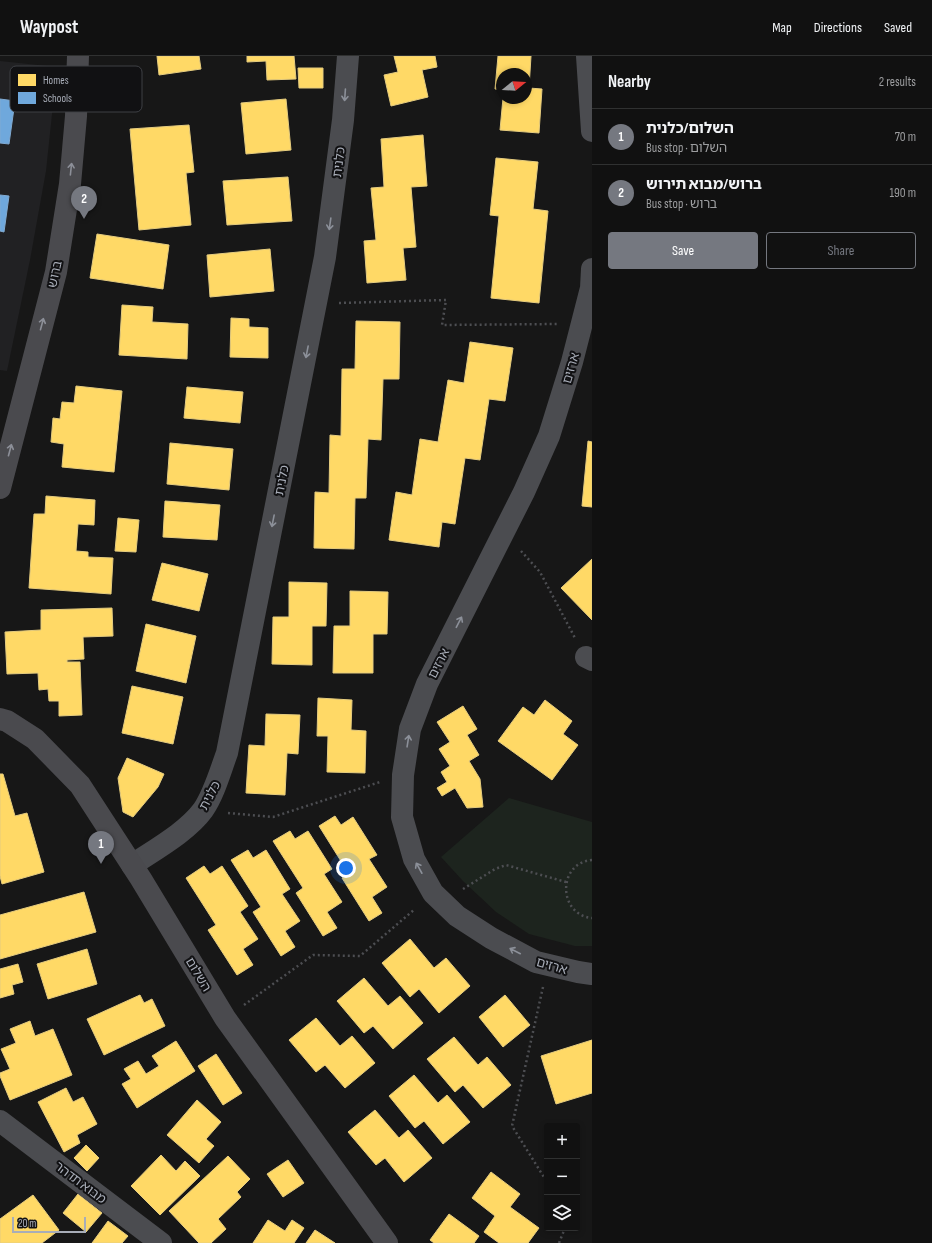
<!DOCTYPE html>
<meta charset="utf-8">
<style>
:root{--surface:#111;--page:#1a1a1a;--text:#f1f3f6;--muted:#9c9d9f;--line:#303131;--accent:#757880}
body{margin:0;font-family:"Sofia Sans Condensed","Noto Sans Hebrew",sans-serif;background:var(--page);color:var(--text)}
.controls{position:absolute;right:12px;bottom:12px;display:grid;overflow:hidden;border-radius:4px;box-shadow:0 2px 6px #0003}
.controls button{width:36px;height:36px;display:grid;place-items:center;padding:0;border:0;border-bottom:1px solid var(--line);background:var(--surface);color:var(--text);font:20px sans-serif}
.compass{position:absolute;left:496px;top:12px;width:36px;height:36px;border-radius:50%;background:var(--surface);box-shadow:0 2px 6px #0003;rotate:72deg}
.scale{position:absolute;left:12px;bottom:10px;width:74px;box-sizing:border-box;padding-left:4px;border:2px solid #a8adb8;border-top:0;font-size:11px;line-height:14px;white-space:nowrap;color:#a8adb8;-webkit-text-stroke:3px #111113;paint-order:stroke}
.you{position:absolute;left:346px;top:812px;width:14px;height:14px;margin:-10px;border:3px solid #fff;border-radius:50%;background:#1a73e8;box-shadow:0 0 0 6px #1a73e833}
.badge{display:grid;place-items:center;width:26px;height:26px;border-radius:50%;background:var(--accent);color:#fff;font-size:13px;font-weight:700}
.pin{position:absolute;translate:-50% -33px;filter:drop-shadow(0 1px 2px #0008)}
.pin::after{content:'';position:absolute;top:21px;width:14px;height:12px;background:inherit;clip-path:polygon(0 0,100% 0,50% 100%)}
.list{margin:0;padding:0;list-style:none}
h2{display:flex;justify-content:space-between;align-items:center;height:52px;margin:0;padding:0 16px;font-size:17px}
h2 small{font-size:13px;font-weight:400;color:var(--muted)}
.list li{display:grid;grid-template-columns:26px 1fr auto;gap:12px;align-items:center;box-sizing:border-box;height:56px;padding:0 16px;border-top:1px solid var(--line)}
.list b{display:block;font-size:15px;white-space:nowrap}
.list p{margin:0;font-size:13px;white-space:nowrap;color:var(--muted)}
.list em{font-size:13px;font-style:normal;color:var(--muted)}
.actions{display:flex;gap:8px;padding:12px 16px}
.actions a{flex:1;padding:9px 0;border:1px solid var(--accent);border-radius:4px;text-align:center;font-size:14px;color:var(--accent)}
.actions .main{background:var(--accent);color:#fff}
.icon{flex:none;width:22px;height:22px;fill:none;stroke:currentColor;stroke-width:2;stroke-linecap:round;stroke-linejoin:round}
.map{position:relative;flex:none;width:592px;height:1187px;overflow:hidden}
header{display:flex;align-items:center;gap:24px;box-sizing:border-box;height:56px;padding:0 20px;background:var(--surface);border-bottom:1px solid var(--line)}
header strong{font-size:19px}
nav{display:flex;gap:22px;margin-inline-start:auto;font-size:14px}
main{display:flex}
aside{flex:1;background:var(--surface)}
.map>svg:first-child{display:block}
.built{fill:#212123}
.green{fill:#1d241e}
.homes{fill:#ffd966;stroke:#e5cc7f}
.schools{fill:#6fa8dc;stroke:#80aad1}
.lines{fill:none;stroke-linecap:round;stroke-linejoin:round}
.path{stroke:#4d4e52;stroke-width:2.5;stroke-dasharray:2 3;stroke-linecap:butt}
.street{stroke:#4b4c50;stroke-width:22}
.secondary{stroke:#4a4a4e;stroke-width:22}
.oneway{stroke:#8c9099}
.oneway2{stroke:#8c8f98}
.labels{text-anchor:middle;stroke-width:4;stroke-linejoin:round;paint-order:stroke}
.street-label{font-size:13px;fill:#a8adb8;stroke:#111113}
.key{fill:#111113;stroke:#3e4045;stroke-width:1}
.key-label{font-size:11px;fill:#a8adb8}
</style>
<header>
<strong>Waypost</strong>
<nav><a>Map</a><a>Directions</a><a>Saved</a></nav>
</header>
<main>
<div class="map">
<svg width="592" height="1187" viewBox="0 0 592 1187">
<rect width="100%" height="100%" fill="#171717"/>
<path class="built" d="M 0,5 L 57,11 L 46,115 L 30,204 L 7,315 L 0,314 Z"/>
<path class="green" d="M 509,742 L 592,766 L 592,890 L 575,890 L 529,878 L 496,856 L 463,825 L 441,801 Z"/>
<path class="homes" d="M 157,0 L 199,0 L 201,13 L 159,19 Z
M 247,0 L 294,0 L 296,23 L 267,24 L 266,5 L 247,6 Z
M 394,0 L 435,0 L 437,11 L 422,14 L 428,41 L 391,50 L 384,19 L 398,16 Z
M 498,0 L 531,0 L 529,32 L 542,33 L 539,77 L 500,74 L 503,42 L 526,42 L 526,18 L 502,18 L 502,34 L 495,33 Z
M 298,12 L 323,12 L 323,32 L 299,32 Z
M 286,43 L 291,94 L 246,98 L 241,47 Z
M 189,69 L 194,116 L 186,117 L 191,169 L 139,174 L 130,73 Z
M 423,79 L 427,130 L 411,131 L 416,191 L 403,192 L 406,224 L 367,227 L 364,185 L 376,184 L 371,132 L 384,131 L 381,83 Z
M 496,102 L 538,106 L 533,153 L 548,155 L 539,247 L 491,242 L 499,160 L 490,159 Z
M 288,121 L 292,165 L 227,169 L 223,125 Z
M 97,178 L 169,189 L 163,233 L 90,222 Z
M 270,193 L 274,235 L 210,241 L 207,199 Z
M 122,249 L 153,251 L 152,266 L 188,268 L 187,303 L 119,299 Z
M 231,262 L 249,263 L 249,271 L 268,272 L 268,302 L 230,301 Z
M 356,265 L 400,266 L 399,323 L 383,323 L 381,384 L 368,383 L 366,442 L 355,442 L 354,493 L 314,492 L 315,436 L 329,437 L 330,379 L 341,380 L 342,313 L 355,313 Z
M 470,286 L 513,292 L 505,345 L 489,343 L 480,404 L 465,402 L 455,468 L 442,466 L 439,491 L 389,484 L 396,436 L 412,439 L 420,383 L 438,386 L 448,324 L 464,327 Z
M 76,330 L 122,335 L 114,416 L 62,411 L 64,388 L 51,386 L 53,362 L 60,363 L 62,346 L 74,347 Z
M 187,331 L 243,336 L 240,367 L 184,362 Z
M 588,385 L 592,386 L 592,451 L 582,450 Z
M 170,387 L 233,393 L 229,434 L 167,428 Z
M 46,440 L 95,444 L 94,469 L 78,468 L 76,495 L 88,496 L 88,501 L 113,502 L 111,538 L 29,532 L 34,458 L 45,458 Z
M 165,445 L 220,449 L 217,484 L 163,481 Z
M 118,462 L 139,464 L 136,496 L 115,495 Z
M 592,503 L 592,564 L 561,532 Z
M 162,507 L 208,518 L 199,555 L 152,544 Z
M 289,526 L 327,527 L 326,570 L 312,570 L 312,609 L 272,608 L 273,561 L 289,561 Z
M 350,535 L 388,536 L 387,578 L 373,578 L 373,617 L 333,617 L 334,570 L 350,570 Z
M 112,552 L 113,580 L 83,581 L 84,603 L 67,604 L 67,606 L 80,606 L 82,659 L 59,660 L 59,645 L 49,645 L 48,633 L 39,634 L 38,617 L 7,618 L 5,576 L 41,574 L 41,554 Z
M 146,568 L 196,580 L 186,627 L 136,615 Z
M 132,630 L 183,641 L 173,688 L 122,677 Z
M 318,642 L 352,644 L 351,674 L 366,675 L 365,717 L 327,716 L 328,680 L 317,680 Z
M 545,644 L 572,665 L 563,678 L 578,689 L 552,724 L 498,685 L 523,651 L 534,659 Z
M 463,650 L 477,673 L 467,679 L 479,699 L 469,705 L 480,723 L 483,751 L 467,752 L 455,732 L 442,740 L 437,732 L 447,726 L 441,716 L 450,710 L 439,693 L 450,686 L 437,666 Z
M 266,658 L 300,659 L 298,698 L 287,697 L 285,739 L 246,737 L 249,689 L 265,690 Z
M 127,702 L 164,718 L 158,731 L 133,761 L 123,756 L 118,722 Z
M 0,718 L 3,718 L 15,760 L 27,757 L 44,816 L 2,828 L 0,820 Z
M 335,760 L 341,769 L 353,761 L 377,799 L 369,803 L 387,831 L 372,841 L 382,857 L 369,865 L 342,822 L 349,818 L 319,770 Z
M 290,775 L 295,783 L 308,775 L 332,813 L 324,818 L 342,846 L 327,856 L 337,872 L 323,880 L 296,837 L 303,832 L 273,785 Z
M 248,794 L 253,802 L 266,794 L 290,833 L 282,838 L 300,865 L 285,875 L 295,891 L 281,900 L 253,856 L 261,851 L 231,804 Z
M 204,810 L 210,818 L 222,810 L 248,850 L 240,856 L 258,883 L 243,893 L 253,909 L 237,919 L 208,874 L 216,869 L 186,822 Z
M 84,836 L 96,876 L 0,903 L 0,859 Z
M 410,883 L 434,912 L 446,902 L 470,930 L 439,957 L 419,933 L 410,941 L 382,907 Z
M 87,893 L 97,928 L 48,943 L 37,908 Z
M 18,908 L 23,926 L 12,929 L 14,938 L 0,942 L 0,913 Z
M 364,922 L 388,950 L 400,940 L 423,967 L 393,993 L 373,970 L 364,977 L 337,945 Z
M 140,939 L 144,947 L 152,943 L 165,970 L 104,999 L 87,963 Z
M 505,939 L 530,969 L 503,991 L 479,961 Z
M 316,962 L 340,990 L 352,980 L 375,1007 L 345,1032 L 325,1009 L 316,1016 L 289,984 Z
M 30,965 L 35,980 L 53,973 L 72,1019 L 10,1044 L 0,1020 L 0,1017 L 10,1013 L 1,993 L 16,987 L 10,973 Z
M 454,981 L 478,1009 L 487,1001 L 511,1029 L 483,1052 L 463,1029 L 455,1036 L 427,1003 Z
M 592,984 L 592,1037 L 556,1048 L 541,1000 Z
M 176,985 L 195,1015 L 137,1052 L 122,1028 L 131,1023 L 124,1013 L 138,1005 L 146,1018 L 159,1010 L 152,1000 Z
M 216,998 L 242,1037 L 223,1049 L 198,1010 Z
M 414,1019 L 438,1047 L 447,1039 L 470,1066 L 443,1088 L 424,1065 L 415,1072 L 389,1040 Z
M 66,1032 L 73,1046 L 83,1041 L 97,1068 L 77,1079 L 80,1087 L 64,1096 L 38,1046 Z
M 197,1044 L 221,1066 L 206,1083 L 214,1090 L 199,1107 L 167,1079 Z
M 375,1054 L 399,1082 L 408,1074 L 432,1102 L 404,1126 L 385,1102 L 376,1109 L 348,1076 Z
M 86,1089 L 99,1102 L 87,1115 L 74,1102 Z
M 161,1099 L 176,1115 L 185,1105 L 200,1120 L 160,1159 L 131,1130 Z
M 228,1100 L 250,1123 L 237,1136 L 241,1141 L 218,1163 L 226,1173 L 211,1187 L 199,1187 L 169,1155 Z
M 288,1104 L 304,1127 L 283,1141 L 267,1118 Z
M 491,1116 L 520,1138 L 510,1151 L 539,1172 L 528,1187 L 499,1187 L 484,1176 L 495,1160 L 472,1142 Z
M 78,1138 L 102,1157 L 86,1176 L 63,1157 Z
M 33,1139 L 59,1174 L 42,1187 L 0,1187 L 0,1163 Z
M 449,1158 L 479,1180 L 474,1187 L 434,1187 L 430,1184 Z
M 268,1164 L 285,1175 L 292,1164 L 304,1172 L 294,1187 L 253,1187 Z
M 108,1165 L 128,1180 L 122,1187 L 92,1187 Z
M 315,1174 L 335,1187 L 306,1187 Z"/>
<path class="schools" d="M 0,43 L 15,45 L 9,88 L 0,87 Z
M 0,139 L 9,140 L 4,176 L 0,175 Z"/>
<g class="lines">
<path class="path" d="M 339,247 L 446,244 L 442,269 L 558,268
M 521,495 L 540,516 L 575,582
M 228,757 L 273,761 L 380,726
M 592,804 C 557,807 558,859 592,862
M 463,833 L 495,813 L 506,809 L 566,826
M 543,931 L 512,1070 L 547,1126
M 244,949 L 313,899 L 360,900 L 415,853
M 559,1187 L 565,1172"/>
<path class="street" d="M 587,0 L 592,75
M 592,213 L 591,232 L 572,306 L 549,380 L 524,436 L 427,628 L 410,673 L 403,719 L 402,761 L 414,803 L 433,837 L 457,860 L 491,882 L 536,906 L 578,916 L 592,918
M 586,601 L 592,604
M 132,809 C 154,794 187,776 203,754 C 214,738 220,716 227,697 L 325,201 L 343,64 L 348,0
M 0,1065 L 161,1187"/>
<path class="secondary" d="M 0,432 L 56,216 L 70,128 L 76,60 L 78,0
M 0,663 L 7,665 L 35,683 L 80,729 L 141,823 L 225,962 L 387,1187"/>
</g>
<defs><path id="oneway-shaft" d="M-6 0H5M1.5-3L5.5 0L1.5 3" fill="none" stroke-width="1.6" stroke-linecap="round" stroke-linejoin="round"/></defs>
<g class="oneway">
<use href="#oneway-shaft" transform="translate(345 39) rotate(94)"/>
<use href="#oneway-shaft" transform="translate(330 168) rotate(98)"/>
<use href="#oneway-shaft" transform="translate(307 296) rotate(101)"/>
<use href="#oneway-shaft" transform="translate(273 465) rotate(101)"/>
<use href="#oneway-shaft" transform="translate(459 566) rotate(-63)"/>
<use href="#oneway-shaft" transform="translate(408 685) rotate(-81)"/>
<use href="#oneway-shaft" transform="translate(419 812) rotate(-119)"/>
<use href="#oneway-shaft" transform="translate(515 895) rotate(-153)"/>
</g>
<g class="oneway2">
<use href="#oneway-shaft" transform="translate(71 113) rotate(-84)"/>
<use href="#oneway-shaft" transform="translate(42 268) rotate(-75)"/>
<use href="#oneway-shaft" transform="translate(10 394) rotate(-75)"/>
</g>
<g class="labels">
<g class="street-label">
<text transform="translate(338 106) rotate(-83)" y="5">כלנית</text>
<text transform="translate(54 218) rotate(-78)" y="5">ברוש</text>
<text transform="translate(570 312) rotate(-74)" y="5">ארזים</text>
<text transform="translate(281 424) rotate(-79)" y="5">כלנית</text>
<text transform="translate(438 607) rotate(-63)" y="5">ארזים</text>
<text transform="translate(209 739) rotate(-62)" y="5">כלנית</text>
<text transform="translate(552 909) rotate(16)" y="5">ארזים</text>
<text transform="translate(199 918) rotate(59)" y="5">השלום</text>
<text transform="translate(81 1126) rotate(37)" y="5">מבוא תדהר</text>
</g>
</g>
<rect x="10" y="10" width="132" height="46" rx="6" class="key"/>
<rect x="18" y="18" width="18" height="12" fill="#ffd966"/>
<rect x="18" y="36" width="18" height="12" fill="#6fa8dc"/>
<g class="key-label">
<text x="43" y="28">Homes</text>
<text x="43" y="46">Schools</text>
</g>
</svg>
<div class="controls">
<button>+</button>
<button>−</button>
<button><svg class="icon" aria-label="layers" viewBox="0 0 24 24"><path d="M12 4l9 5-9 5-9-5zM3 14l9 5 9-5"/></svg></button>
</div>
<svg class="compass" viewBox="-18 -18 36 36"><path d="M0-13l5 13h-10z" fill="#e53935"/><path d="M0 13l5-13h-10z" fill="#9c9d9f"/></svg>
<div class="scale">20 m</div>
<div class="you"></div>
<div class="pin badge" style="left:101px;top:808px">1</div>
<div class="pin badge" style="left:84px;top:163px">2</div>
</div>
<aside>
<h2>Nearby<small>2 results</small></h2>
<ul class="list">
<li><span class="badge">1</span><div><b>השלום/כלנית</b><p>Bus stop · השלום</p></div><em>70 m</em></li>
<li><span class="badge">2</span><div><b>ברוש/מבוא תירוש</b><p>Bus stop · ברוש</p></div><em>190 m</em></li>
</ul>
<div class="actions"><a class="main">Save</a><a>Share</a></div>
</aside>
</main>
